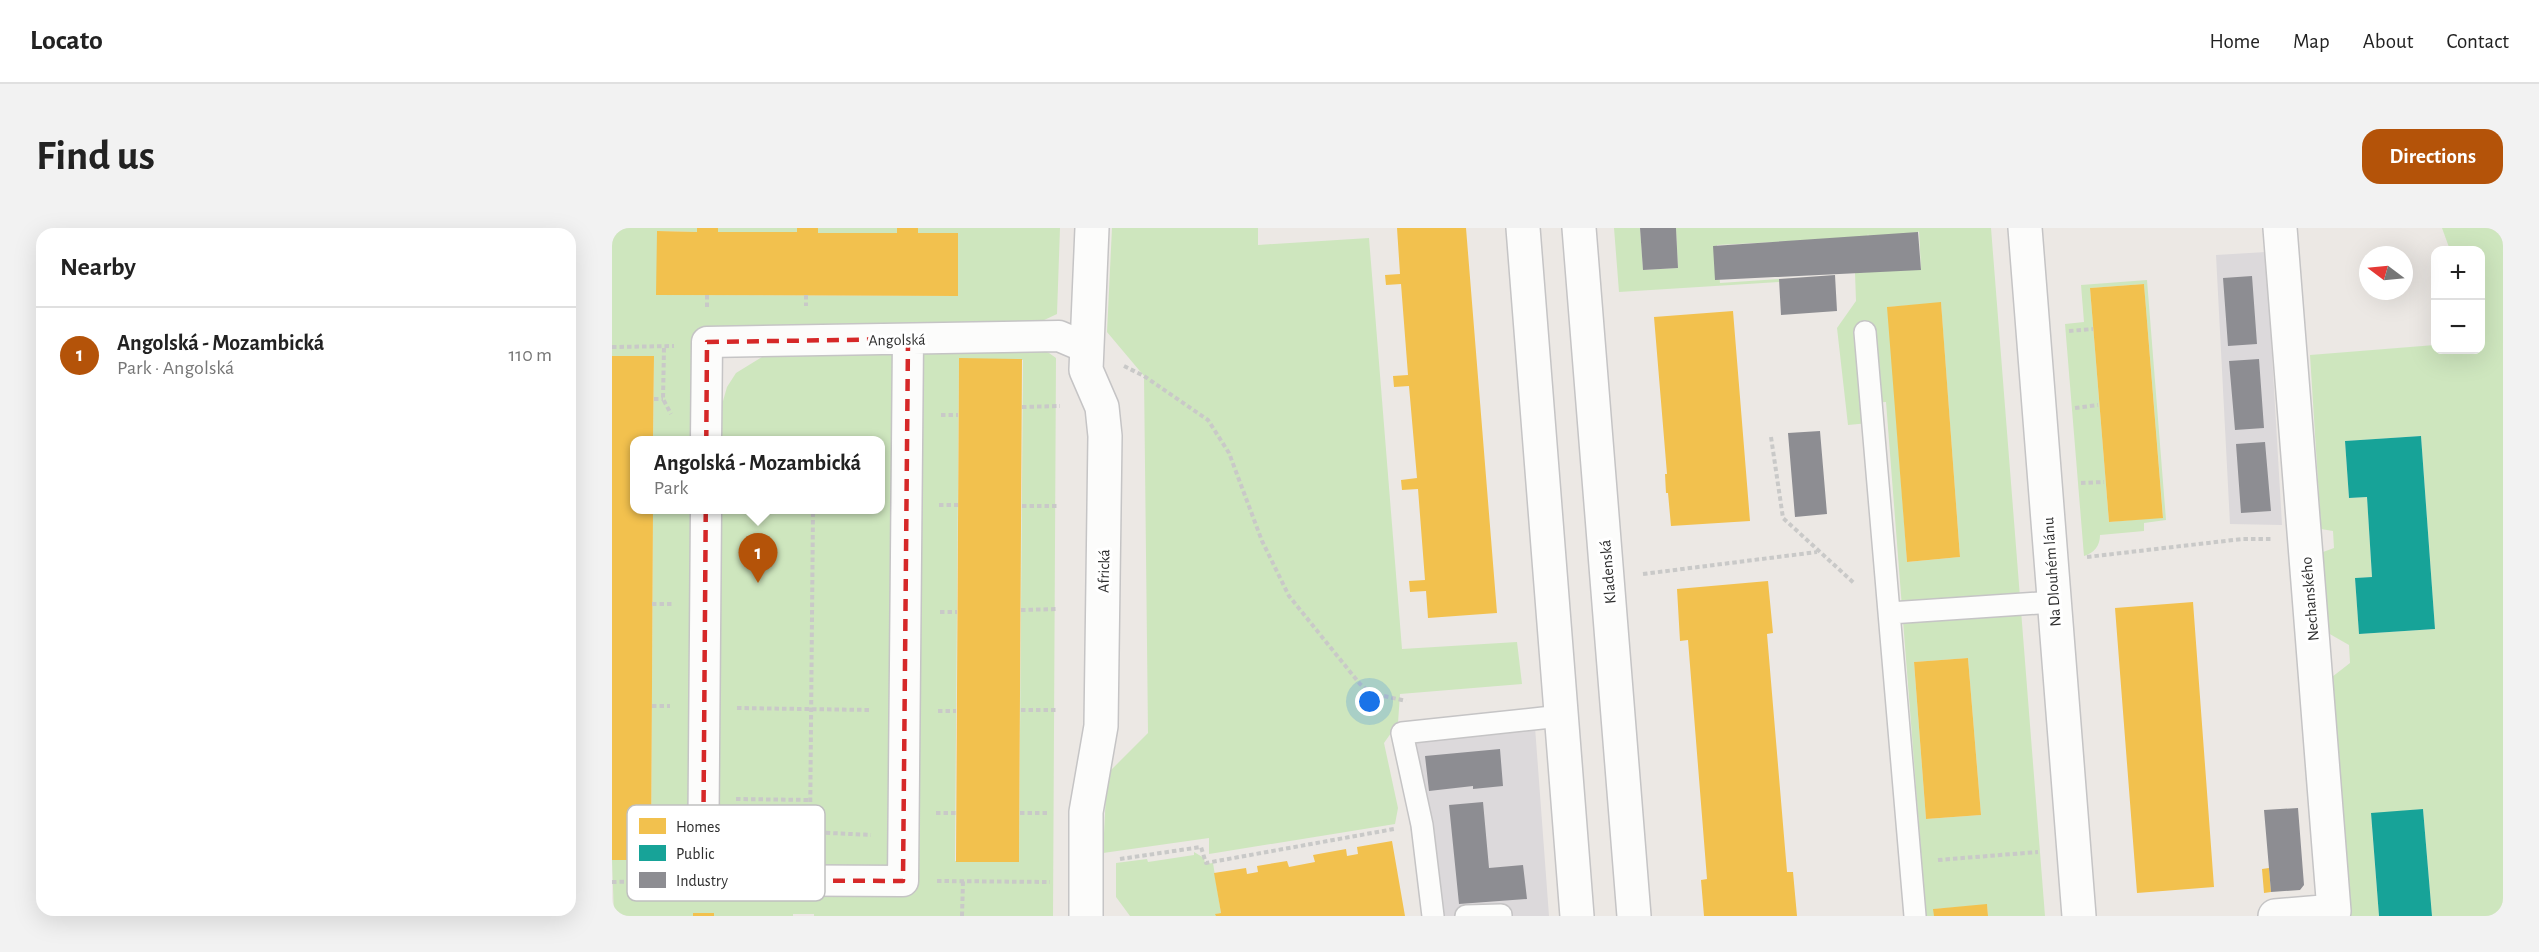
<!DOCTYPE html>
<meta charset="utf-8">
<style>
:root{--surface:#fff;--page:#f2f2f2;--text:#222;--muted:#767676;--line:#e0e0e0;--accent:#b45309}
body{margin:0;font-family:"Alegreya Sans",sans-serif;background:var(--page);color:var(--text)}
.controls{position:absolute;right:18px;top:18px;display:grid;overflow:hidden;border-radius:12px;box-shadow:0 6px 24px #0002}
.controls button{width:54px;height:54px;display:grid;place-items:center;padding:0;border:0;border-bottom:2px solid var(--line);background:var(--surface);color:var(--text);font:30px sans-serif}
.compass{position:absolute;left:1747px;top:18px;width:54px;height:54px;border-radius:50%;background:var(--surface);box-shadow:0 6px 24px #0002;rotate:286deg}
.you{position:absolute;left:758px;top:474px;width:21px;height:21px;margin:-15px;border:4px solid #fff;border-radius:50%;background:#1a73e8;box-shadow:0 0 0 9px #1a73e833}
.badge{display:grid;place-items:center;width:39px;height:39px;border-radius:50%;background:var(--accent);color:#fff;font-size:20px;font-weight:700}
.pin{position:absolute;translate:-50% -50px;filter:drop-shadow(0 2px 3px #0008)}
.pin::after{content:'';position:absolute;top:32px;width:21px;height:18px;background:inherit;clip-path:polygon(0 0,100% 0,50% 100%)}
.popup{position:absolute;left:18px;top:208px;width:255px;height:78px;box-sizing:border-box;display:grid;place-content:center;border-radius:12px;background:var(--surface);filter:drop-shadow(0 2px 4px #0005);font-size:20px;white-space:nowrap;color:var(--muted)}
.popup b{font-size:22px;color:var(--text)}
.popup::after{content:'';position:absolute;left:50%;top:100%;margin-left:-12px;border:12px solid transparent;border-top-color:var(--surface)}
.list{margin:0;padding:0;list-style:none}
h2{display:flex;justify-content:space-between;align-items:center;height:78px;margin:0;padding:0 24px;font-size:26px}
h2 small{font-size:20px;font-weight:400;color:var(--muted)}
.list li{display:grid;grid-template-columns:39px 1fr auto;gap:18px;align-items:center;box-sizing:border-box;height:96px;padding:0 24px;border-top:2px solid var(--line)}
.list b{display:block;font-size:22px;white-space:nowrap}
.list p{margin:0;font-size:20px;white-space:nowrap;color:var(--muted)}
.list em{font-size:20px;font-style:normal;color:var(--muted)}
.map{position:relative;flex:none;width:1891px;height:688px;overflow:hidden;border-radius:18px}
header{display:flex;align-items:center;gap:36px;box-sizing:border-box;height:84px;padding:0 30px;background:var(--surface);border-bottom:2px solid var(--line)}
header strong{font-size:28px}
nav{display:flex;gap:33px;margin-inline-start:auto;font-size:21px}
.intro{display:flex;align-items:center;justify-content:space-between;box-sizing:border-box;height:144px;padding:0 36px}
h1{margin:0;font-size:42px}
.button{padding:15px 27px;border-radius:18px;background:var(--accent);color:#fff;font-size:21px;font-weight:700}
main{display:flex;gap:36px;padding:0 36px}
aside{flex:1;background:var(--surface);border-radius:18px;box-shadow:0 6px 24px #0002}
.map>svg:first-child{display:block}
.industrial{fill:#dcd9db}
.green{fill:#cee6be;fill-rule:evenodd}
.homes{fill:#f2c14e}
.public{fill:#17a398}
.industry{fill:#8d8d92}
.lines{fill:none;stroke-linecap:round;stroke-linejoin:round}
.service-casing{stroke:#c5c4c5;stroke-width:24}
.pedestrian-casing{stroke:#c5c4c5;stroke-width:33}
.minor-casing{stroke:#c5c4c5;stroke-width:36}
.path{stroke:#c9c9c8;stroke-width:4;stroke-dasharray:4.5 3;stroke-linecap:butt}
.service{stroke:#fcfcfb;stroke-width:21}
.pedestrian{stroke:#fcfcfb;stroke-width:30}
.minor{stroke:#fcfcfb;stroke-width:33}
.marked{fill:none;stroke:#d62828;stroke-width:4.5;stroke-dasharray:12 8;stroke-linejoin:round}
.labels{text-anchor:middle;stroke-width:6;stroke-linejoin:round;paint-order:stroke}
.street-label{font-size:16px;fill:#2e2e2e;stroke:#fff}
.key{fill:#fff;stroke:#c0c0c0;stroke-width:1.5}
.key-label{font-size:16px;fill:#2e2e2e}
</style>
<header>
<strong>Locato</strong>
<nav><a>Home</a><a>Map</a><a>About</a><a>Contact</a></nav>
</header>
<div class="intro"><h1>Find us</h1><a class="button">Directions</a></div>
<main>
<aside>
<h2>Nearby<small></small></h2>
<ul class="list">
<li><span class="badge">1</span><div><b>Angolská - Mozambická</b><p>Park · Angolská</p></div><em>110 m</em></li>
</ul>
</aside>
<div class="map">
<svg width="1891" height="688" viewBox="0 0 1891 688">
<rect width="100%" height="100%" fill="#ece8e4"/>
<path class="industrial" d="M 1654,24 L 1670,297 L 1618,296 L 1604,27 Z
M 923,499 L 937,688 L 812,688 L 797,591 L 808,570 L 800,513 Z"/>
<path class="green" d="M 0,0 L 85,0 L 85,4 L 45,3 L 45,67 L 345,68 L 346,5 L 306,5 L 306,0 L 448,0 L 445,86 L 428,94 L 89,102 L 89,169 L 111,173 L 115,159 L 124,145 L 155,126 L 416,116 L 437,125 L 444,130 L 441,688 L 202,688 L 202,686 L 181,686 L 181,688 L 102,688 L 101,685 L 81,685 L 81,688 L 2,688 L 0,632 L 39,632 L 41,282 L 269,282 L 269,212 L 41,212 L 42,128 L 0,128 ZM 347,131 L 411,132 L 407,634 L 343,633 Z
M 106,0 L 185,0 L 185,4 L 106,4 Z
M 206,0 L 285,0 L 285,5 L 206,5 Z
M 500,0 L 646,0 L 646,17 L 757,10 L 790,421 L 905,414 L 910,456 L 788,466 L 786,495 L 772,515 L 786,580 L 783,596 L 597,626 L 597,610 L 491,625 L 495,546 L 536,505 L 532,148 L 495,104 Z
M 1002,0 L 1028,0 L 1031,42 L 1066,40 L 1064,0 L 1379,0 L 1433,688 L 1376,688 L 1375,677 L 1322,681 L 1322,688 L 1314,688 L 1274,174 L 1255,175 L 1257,195 L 1236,197 L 1225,100 L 1244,73 L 1243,45 L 1309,40 L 1307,3 L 1305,5 L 1257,9 L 1256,6 L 1255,9 L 1105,17 L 1108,55 L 1167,51 L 1167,54 L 1007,64 ZM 1329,75 L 1348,329 L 1295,334 L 1276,79 ZM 1356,430 L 1369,587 L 1314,591 L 1302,434 Z
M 1830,0 L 1891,0 L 1891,688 L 1820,688 L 1811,581 L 1759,586 L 1767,688 L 1738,688 L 1720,449 L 1738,435 L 1737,417 L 1716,405 L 1711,324 L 1722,320 L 1721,303 L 1709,301 L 1698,127 L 1823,117 L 1824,122 L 1868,122 L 1868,22 L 1838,22 ZM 1809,208 L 1823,401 L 1747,406 L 1743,350 L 1760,349 L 1755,269 L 1737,270 L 1733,213 Z
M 1535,52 L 1554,292 L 1532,295 L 1532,303 L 1488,307 C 1488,318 1482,325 1472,328 L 1453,96 L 1472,94 L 1469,57 ZM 1532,56 L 1551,289 L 1497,294 L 1478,60 Z
M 582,624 L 592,630 L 593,636 L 601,635 L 609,685 L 604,686 L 604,688 L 518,688 L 504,669 L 504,635 L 535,631 L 536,634 L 582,627 Z"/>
<path class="homes" d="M 85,0 L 106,0 L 106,4 L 185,4 L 185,0 L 206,0 L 206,5 L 285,5 L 285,0 L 306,0 L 306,5 L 346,5 L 346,68 L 44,67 L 45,3 L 85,4 Z
M 785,0 L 854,0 L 885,385 L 816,390 L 814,363 L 798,364 L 797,353 L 813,352 L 806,261 L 790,262 L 789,252 L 805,250 L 797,158 L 782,159 L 781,148 L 796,147 L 789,56 L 774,57 L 773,47 L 788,46 Z
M 1532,56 L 1551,290 L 1497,294 L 1478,60 Z
M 1329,74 L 1348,329 L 1295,334 L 1275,79 Z
M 1121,83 L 1138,293 L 1059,298 L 1056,265 L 1054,265 L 1053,246 L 1055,246 L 1042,89 Z
M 0,128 L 42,128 L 41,212 L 23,212 L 23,282 L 41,282 L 39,632 L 0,632 Z
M 347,130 L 410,131 L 407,634 L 344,634 Z
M 1156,353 L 1161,405 L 1155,406 L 1175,644 L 1181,644 L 1185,688 L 1092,688 L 1089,652 L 1095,651 L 1076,412 L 1068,413 L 1065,361 Z
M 1581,374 L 1602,659 L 1525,665 L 1503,380 Z
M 1356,430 L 1369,587 L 1314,591 L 1302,434 Z
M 780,613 L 793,688 L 604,688 L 603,686 L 609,685 L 602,645 L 634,640 L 635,646 L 646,644 L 645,638 L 675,633 L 677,639 L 703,634 L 701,627 L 734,621 L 735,628 L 746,626 L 745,619 Z
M 1657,640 L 1659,664 L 1652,665 L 1650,641 Z
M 1375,676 L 1376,688 L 1322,688 L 1321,681 Z
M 81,685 L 102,685 L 102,688 L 81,688 Z"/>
<path class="public" d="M 1809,208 L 1823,401 L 1747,406 L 1743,350 L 1760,349 L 1755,269 L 1737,270 L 1733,213 Z
M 1811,581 L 1820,688 L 1767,688 L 1759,585 Z"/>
<path class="industry" d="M 1028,0 L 1064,0 L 1066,40 L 1031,42 Z
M 1306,4 L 1309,42 L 1103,52 L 1101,18 Z
M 1223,47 L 1225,83 L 1169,87 L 1167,51 Z
M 1640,48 L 1645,116 L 1616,118 L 1611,50 Z
M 1647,131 L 1652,200 L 1623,202 L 1617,133 Z
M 1208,203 L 1215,286 L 1183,289 L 1176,205 Z
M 1653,214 L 1659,283 L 1629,285 L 1624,216 Z
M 888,521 L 891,558 L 861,561 L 861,558 L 817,563 L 813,528 Z
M 871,574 L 877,640 L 911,637 L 915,671 L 847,676 L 837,577 Z
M 1686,580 L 1692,657 L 1688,662 L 1659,664 L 1652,582 Z"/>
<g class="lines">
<defs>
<path id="service" d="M 1253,104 L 1303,688
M 1278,385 L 1442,374
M 821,688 L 810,597 L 790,505 L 949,488
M 854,688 L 889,687"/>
<path id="pedestrian" d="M 94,212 L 95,114 L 447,108 L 473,119
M 94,282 L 91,652 L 291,653 L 296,111"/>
<path id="minor" d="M 911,0 L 965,688
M 967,0 L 1022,688
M 1413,0 L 1467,688
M 474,688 L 474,584 L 489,498 L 493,208 L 490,179 L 474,142 L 480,0
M 1663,688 L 1722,683 L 1668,0"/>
</defs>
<use href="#service" class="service-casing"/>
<use href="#pedestrian" class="pedestrian-casing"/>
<use href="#minor" class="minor-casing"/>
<path class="path" d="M 95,67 L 95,80
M 194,67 L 194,78
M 1457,103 L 1481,101
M 0,119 L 62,118
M 52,120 L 51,171 L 59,186
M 512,138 L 532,148 L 596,192 L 617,225 L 650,313 L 677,368 L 748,456 L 759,465 L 794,473
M 42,171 L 51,171
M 410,179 L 448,178
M 1463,180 L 1486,177
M 329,187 L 346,187
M 1159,209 L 1171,290 L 1243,356
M 1469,255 L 1492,254
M 327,277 L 346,277
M 410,278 L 447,278
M 1475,329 L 1630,311 L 1659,311
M 1031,346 L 1205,324
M 40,376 L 61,376
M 409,382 L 446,381
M 328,384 L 345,384
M 40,478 L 58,478
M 125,480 L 258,482
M 409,482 L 446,482
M 326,483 L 344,483
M 124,571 L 199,572
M 40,579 L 57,579
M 324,585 L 344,585
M 408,585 L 438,585
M 198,604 L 201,282
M 125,608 L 188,608
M 188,619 L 188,608 L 198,604 L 259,607
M 508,631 L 589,619 L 594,635 L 782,601
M 1326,632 L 1426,624
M 325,653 L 438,654
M 0,654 L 56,653
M 350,688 L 351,653"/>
<use href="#service" class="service"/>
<use href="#pedestrian" class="pedestrian"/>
<use href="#minor" class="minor"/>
</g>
<path class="marked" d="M 296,111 L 291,653 L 91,652 L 95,114 Z"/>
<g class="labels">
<g class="street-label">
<text transform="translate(285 111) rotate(-1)" y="6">Angolská</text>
<text transform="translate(491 343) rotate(-89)" y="6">Africká</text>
<text transform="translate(995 344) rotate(-95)" y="6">Kladenská</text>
<text transform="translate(1439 344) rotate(-94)" y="6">Na Dlouhém lánu</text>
<text transform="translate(1697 371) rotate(-95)" y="6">Nechanského</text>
</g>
</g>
<rect x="15" y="577" width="198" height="96" rx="9" class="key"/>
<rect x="27" y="590" width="27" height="16" fill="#f2c14e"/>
<rect x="27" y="617" width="27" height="16" fill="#17a398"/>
<rect x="27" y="644" width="27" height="16" fill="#8d8d92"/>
<g class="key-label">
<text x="64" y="604">Homes</text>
<text x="64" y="631">Public</text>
<text x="64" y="658">Industry</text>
</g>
</svg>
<div class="controls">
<button>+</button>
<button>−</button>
</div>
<svg class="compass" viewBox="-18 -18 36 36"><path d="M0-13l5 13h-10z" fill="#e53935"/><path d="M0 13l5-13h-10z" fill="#767676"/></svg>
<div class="you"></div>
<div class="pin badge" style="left:146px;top:355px">1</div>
<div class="popup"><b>Angolská - Mozambická</b>Park</div>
</div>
</main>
